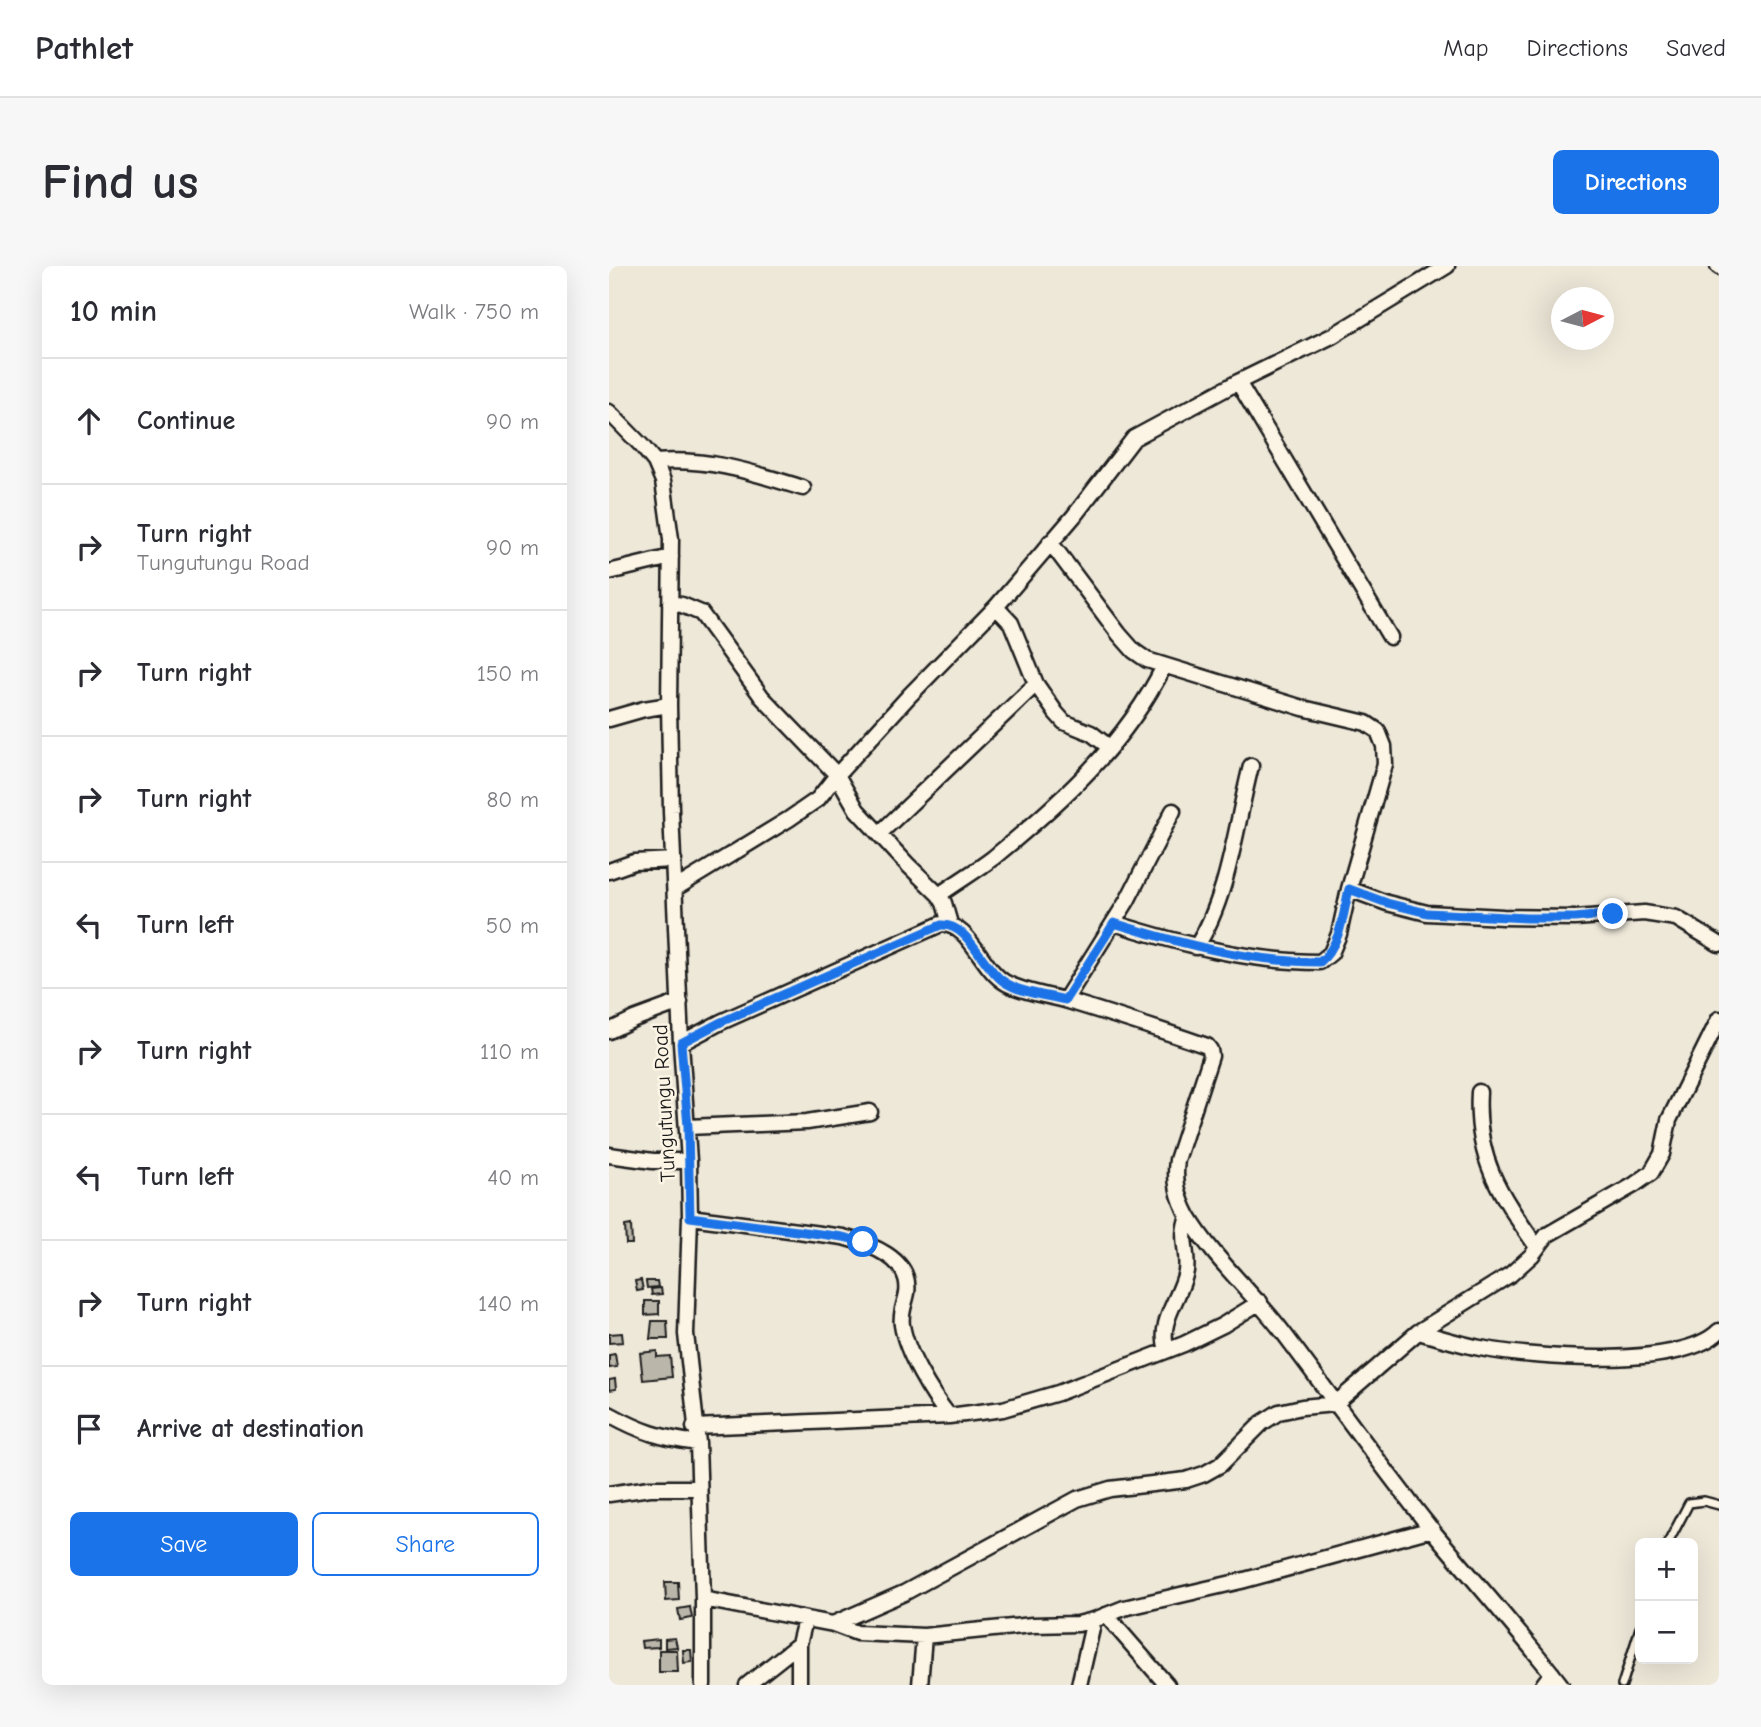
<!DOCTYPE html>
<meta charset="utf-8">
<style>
:root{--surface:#fff;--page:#f7f7f7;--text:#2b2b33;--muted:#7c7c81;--line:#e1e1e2;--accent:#1a73e8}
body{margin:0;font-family:"Comic Neue",sans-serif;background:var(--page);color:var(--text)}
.controls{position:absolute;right:21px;bottom:21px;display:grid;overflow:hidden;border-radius:10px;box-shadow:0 7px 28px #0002}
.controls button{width:63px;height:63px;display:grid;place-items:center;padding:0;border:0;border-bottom:2px solid var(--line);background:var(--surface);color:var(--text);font:35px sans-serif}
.compass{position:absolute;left:942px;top:21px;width:63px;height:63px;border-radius:50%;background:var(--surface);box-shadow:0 7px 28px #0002;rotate:84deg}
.stop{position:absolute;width:21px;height:21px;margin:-16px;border:5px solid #1a73e8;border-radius:50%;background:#fff}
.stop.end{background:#1a73e8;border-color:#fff;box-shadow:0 2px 7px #0008}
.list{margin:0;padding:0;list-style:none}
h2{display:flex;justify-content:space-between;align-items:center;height:91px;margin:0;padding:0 28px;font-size:30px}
h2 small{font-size:23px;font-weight:400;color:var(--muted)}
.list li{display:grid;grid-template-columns:46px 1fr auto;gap:21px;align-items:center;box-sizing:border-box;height:126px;padding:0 28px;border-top:2px solid var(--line)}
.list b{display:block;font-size:26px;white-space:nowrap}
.list p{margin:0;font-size:23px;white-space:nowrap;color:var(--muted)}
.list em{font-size:23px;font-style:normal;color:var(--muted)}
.actions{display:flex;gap:14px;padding:21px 28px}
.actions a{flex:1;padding:16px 0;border:2px solid var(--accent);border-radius:10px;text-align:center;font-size:24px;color:var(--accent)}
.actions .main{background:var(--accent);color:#fff}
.icon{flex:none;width:38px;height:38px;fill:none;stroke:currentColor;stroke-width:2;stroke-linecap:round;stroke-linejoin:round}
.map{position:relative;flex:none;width:1110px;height:1419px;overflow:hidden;border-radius:10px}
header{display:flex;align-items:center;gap:42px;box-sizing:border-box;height:98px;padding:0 35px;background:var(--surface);border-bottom:2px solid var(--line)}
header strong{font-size:33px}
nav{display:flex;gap:38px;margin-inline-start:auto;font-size:24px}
.intro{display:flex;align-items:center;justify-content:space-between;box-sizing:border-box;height:168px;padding:0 42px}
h1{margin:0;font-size:49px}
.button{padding:18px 32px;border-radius:10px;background:var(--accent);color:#fff;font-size:24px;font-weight:700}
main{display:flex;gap:42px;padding:0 42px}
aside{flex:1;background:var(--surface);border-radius:10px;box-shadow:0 7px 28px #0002}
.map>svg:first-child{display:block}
.building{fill:#bab6aa;stroke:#1c1c1c;stroke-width:2}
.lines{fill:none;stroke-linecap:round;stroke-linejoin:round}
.service-casing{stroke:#1c1c1c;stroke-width:12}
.minor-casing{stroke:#1c1c1c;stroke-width:19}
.service{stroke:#fcf5e5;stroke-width:7}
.minor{stroke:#fcf5e5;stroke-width:14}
.route{stroke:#1a73e8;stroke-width:9}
.labels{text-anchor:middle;stroke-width:5;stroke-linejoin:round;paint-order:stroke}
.street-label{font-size:21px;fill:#1c1c1c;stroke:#fcf5e5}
</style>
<header>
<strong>Pathlet</strong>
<nav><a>Map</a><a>Directions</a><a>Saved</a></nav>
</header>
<div class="intro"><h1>Find us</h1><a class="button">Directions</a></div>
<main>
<aside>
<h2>10 min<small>Walk · 750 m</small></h2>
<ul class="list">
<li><svg class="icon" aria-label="ahead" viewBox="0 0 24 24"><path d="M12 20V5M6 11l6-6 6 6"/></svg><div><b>Continue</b></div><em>90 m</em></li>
<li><svg class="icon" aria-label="right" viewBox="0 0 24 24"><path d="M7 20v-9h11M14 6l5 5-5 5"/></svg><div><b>Turn right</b><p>Tungutungu Road</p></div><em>90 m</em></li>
<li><svg class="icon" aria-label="right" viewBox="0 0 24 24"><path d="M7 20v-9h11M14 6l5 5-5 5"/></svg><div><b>Turn right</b></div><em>150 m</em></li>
<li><svg class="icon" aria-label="right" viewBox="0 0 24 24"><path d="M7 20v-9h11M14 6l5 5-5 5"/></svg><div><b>Turn right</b></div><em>80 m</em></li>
<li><svg class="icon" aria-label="left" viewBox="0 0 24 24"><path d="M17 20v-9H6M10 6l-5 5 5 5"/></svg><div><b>Turn left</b></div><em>50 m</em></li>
<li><svg class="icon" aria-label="right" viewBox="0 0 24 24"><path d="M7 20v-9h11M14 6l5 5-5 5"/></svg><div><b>Turn right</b></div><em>110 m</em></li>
<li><svg class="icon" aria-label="left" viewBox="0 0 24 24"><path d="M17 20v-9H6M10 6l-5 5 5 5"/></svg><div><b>Turn left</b></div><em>40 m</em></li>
<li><svg class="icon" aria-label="right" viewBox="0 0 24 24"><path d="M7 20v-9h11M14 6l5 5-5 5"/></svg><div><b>Turn right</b></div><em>140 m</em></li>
<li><svg class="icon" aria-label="arrive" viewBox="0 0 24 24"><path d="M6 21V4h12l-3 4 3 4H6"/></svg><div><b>Arrive at destination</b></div></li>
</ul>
<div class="actions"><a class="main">Save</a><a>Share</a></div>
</aside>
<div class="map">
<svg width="1110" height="1419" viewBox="0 0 1110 1419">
<rect width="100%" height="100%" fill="#eee8d9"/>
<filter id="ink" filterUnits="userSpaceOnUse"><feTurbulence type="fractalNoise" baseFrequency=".0143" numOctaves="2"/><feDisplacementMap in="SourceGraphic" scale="14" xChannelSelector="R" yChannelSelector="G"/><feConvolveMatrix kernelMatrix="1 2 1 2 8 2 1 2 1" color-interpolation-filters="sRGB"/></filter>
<g filter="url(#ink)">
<path class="building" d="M 22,959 L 23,978 L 17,978 L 16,960 Z
M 32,1014 L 34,1024 L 28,1025 L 26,1015 Z
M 37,1015 L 48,1015 L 49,1021 L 38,1022 Z
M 52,1022 L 53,1028 L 43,1029 L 42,1023 Z
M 36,1035 L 50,1035 L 50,1048 L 36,1049 Z
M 43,1055 L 58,1055 L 59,1073 L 41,1073 Z
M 13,1067 L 14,1076 L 0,1077 L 0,1068 Z
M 48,1085 L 48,1091 L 61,1090 L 63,1111 L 34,1114 L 31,1087 Z
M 6,1088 L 8,1101 L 0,1102 L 0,1089 Z
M 6,1113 L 7,1123 L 0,1124 L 0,1114 Z
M 56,1316 L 69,1316 L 70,1334 L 57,1335 Z
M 81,1341 L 83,1352 L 71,1354 L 69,1343 Z
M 66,1372 L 68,1381 L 56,1382 L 56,1373 Z
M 50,1373 L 50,1381 L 33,1382 L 32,1375 Z
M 50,1384 L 68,1384 L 69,1406 L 50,1406 Z
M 74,1384 L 82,1384 L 83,1396 L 75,1397 Z"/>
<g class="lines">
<defs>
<path id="service" d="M 1059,1277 L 1080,1237 L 1095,1235 L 1110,1239
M 1013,1419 L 1031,1362"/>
<path id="minor" d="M 1109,0 L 1110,1
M 629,116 L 781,371
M 0,146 L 33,180 L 46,196 L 54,215 L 62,273 L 60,439 L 62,545 L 72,777 L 80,895 L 81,951 L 77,1068 L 89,1177 L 94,1333 L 94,1419
M 46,196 C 102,192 142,206 194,222
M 441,276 L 510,368 L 525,385 L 538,394 L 694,442 L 757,457 L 769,465 L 775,480 L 776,498 L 740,623 L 730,668 L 722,687 L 711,696 C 641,696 572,678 505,657
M 0,306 L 62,291
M 61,337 L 73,339 L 92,347 L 153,431 L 228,509 L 248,544 L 298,598 L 330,629 L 335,637 L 341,658
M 387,341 L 402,357 L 427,418 L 447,447 L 455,456 L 482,467 L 500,481
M 0,453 L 35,443 L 60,439
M 270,568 L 427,418
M 0,605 L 25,596 L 65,594
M 67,622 L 180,553 L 209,533 L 228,509 L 300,430 L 387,341 L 465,250 L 525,172 L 629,116 L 723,70 L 838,0
M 740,623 L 778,637 L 818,647 L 894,651 L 966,652 L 1035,647 L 1067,652 L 1110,678
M 330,629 C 348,616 367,605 384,592 C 450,538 517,478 555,400
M 587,681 C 620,631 627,557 642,500
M 456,734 L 518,635 L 564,545
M 0,765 L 25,753 L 71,736
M 72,777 L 112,756 L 332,658 C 361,657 372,703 397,717 C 416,727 439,729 459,735 C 505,749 552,764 598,780 L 601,784 L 602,790 L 568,894 C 565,915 569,931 579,950 C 604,992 643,1026 673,1065 C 723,1131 771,1199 823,1264 C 866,1316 911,1366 952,1419
M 870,826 C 866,893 891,928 928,981
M 78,861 L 198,856 L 261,846
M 0,889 L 44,895 L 80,895
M 81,951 L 234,971 C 260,978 303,992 298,1027 C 296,1038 291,1047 293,1059 C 297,1086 322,1128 340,1150
M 809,1066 C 829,1071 850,1078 871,1082 C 923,1092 1072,1104 1110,1065
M 558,1084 C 548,1055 572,1032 577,1005 C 580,984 570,974 579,950
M 0,1148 C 33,1166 51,1172 89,1177
M 85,1161 L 340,1150 L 394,1143 L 449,1127 L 575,1078 L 614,1059 L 651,1036
M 0,1228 L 41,1222 L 90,1222
M 94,1333 L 224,1358 L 248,1367 L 315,1370 L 423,1359 L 469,1358 L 485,1354 L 515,1342 L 632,1315 L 823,1263
M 497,1349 L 558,1419
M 224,1358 L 295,1327 L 468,1233 L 501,1223 L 577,1214 L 595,1208 L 611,1199 L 653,1157 L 670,1146 L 693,1141 L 726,1138 L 809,1066 L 902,1008 L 923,989 L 938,969 L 1025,919 L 1042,907 L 1053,888 L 1060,854 L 1110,753
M 138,1419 L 190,1378
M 190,1419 L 190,1378 L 196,1354
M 311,1419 L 315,1370
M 470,1419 L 485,1354
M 934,1419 L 943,1407"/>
</defs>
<use href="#service" class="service-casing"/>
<use href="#minor" class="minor-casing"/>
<use href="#service" class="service"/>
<use href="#minor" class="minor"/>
</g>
</g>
<g class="lines" filter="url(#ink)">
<path class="route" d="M 254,976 L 234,971 L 81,951 L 79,861 L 72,777 L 112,756 L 332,659 C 359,657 372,699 394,715 C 411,727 436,729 456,734 L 505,657 C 572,678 641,696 711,696 C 732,678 734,649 740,623 L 778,637 L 818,647 L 918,652 L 966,652 L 1004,648"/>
</g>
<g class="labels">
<g class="street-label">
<text transform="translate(55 837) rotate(-93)" y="7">Tungutungu Road</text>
</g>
</g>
</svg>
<div class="controls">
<button>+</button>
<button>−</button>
</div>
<svg class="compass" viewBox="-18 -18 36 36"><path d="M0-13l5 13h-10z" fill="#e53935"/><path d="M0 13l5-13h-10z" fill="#7c7c81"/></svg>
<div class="stop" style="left:254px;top:976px"></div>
<div class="stop end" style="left:1004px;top:648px"></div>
</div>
</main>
